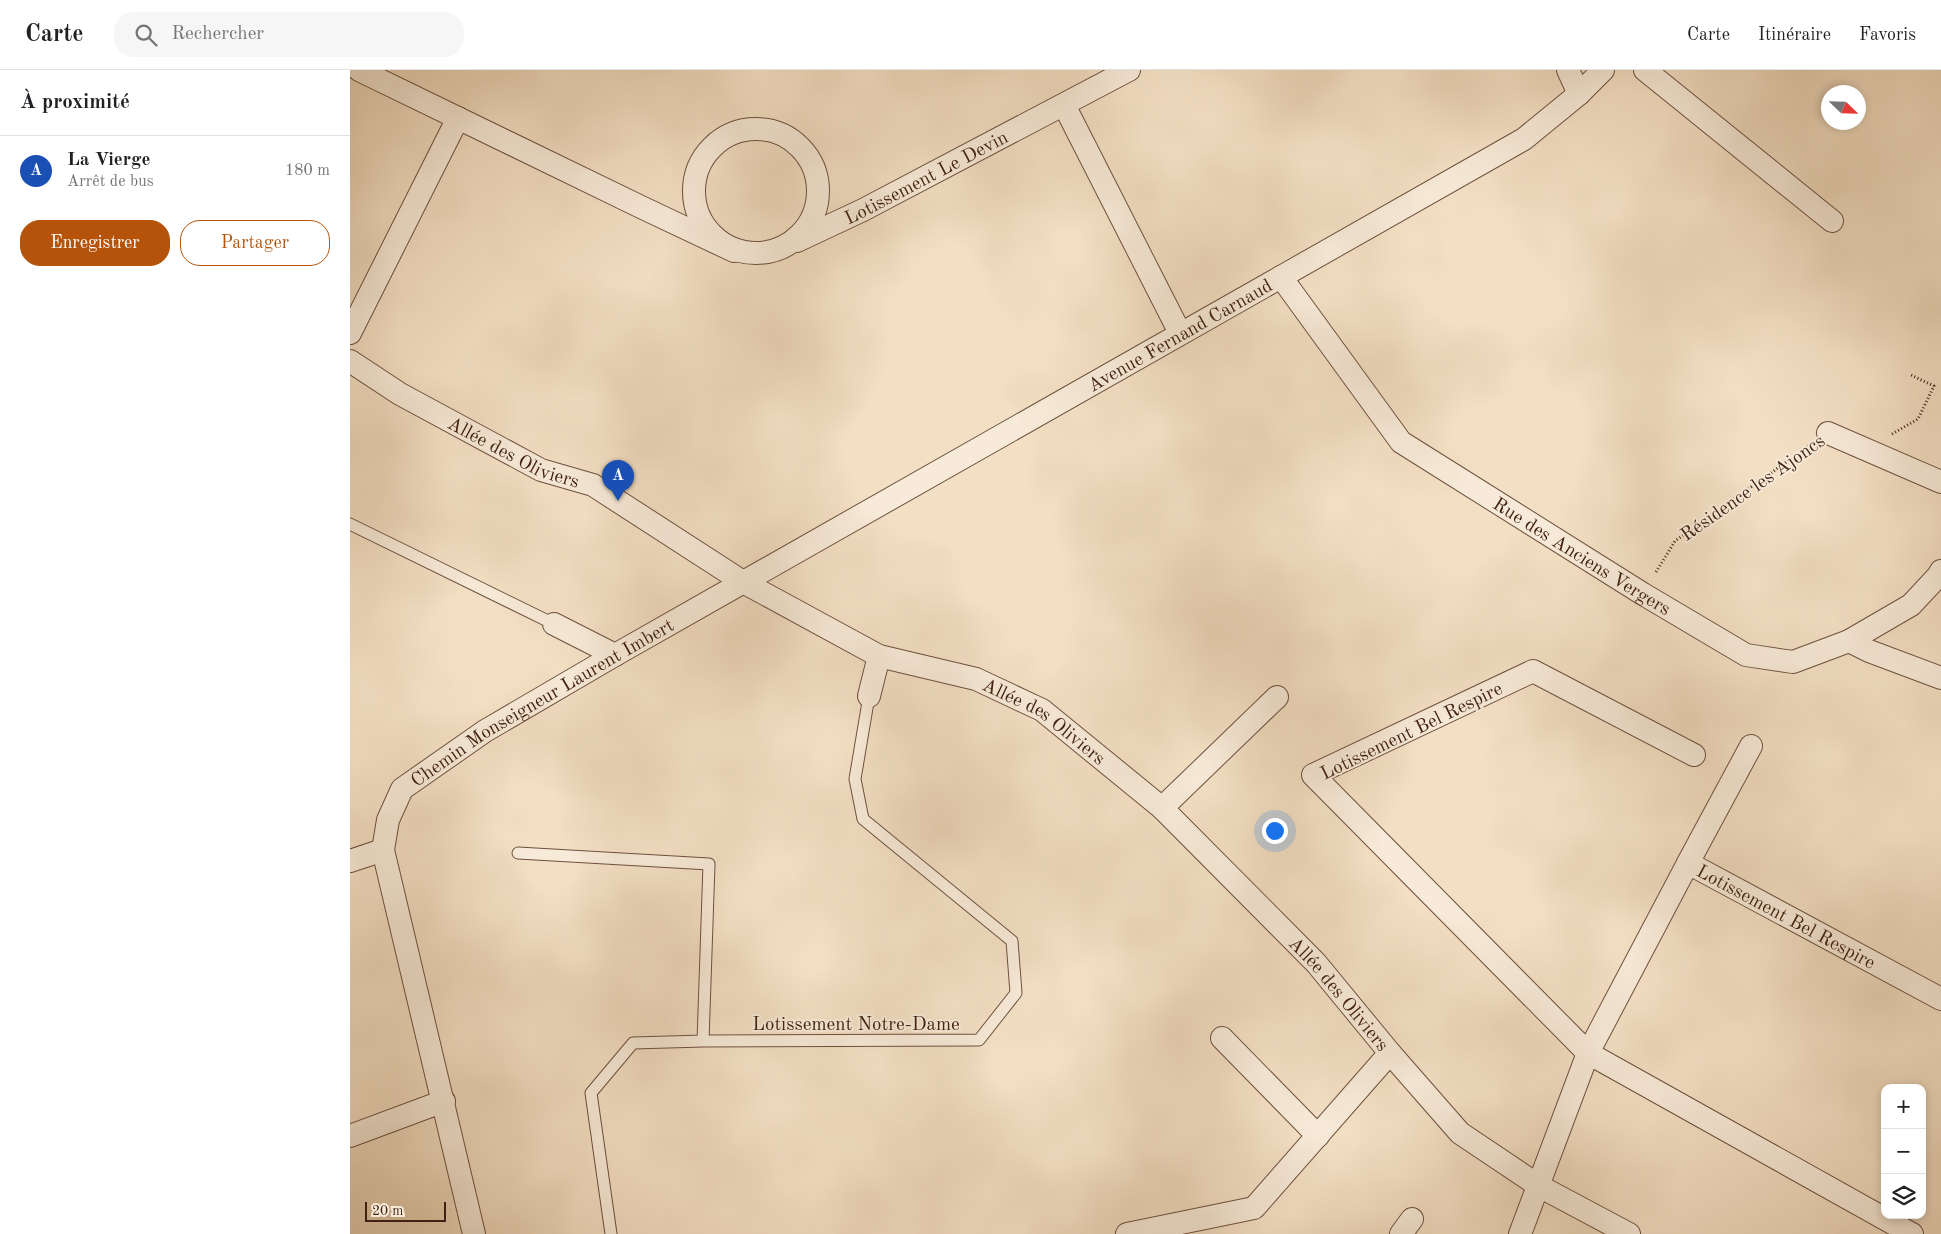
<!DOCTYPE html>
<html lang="fr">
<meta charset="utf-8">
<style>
:root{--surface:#fff;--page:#f6f6f6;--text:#202124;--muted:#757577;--line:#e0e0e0;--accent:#b45309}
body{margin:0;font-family:"Old Standard TT",serif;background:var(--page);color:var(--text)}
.controls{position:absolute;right:15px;bottom:15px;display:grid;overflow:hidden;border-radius:10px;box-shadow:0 2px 8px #0003}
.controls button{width:45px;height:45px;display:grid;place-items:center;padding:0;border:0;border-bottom:1px solid var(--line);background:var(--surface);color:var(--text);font:25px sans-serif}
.compass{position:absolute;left:1471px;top:15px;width:45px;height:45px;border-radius:50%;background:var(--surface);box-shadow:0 2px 8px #0003;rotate:113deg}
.scale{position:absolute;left:15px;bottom:12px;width:81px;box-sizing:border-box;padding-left:5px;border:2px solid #412112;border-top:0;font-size:14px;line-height:18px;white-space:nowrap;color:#412112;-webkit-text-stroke:4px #f7ead8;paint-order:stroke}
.you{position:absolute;left:924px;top:760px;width:18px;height:18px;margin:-12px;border:4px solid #fff;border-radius:50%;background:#1a73e8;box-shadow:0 0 0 8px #1a73e833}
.badge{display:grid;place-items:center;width:32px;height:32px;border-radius:50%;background:var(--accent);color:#fff;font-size:16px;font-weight:700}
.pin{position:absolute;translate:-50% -41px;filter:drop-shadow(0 1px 2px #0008)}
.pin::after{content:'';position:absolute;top:26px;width:18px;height:15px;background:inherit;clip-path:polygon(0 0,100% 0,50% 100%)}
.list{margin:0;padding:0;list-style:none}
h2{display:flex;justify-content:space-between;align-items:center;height:65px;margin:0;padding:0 20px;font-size:21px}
h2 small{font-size:16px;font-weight:400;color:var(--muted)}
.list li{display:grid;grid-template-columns:32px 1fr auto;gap:15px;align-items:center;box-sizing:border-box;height:70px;padding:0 20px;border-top:1px solid var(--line)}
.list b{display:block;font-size:19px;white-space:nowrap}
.list p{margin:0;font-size:16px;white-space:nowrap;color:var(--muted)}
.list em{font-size:16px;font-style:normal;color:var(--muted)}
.actions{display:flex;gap:10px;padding:15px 20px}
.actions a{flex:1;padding:11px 0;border:1px solid var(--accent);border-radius:20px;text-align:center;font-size:18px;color:var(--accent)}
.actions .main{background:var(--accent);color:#fff}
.icon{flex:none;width:28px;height:28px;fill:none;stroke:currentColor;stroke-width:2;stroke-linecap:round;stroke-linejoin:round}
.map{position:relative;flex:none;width:1591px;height:1164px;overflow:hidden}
header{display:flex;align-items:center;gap:30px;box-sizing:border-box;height:70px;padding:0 25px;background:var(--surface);border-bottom:1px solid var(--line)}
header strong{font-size:24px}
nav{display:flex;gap:28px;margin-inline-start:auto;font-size:18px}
.search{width:350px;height:45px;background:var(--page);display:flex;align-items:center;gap:12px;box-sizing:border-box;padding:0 18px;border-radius:20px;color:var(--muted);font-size:19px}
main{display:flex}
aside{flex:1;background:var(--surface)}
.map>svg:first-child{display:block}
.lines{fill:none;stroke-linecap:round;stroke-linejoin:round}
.service-casing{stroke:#6e503e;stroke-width:13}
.minor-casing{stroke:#6e503e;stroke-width:24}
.path{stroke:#412112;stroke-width:3;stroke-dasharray:1 2.5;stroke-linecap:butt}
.service{stroke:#f7ead8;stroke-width:11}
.minor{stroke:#f7ead8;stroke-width:22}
.labels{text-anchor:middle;stroke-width:4;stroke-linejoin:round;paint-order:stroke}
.street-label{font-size:19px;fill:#412112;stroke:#f7ead8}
</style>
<header>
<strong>Carte</strong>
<div class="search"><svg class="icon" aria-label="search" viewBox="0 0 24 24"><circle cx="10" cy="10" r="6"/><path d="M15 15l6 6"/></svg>Rechercher</div>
<nav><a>Carte</a><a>Itinéraire</a><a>Favoris</a></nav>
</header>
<main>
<aside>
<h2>À proximité<small></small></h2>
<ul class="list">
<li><span class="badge" style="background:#1a4fb4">A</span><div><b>La Vierge</b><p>Arrêt de bus</p></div><em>180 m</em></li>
</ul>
<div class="actions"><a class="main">Enregistrer</a><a>Partager</a></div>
</aside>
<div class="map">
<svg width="1591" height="1164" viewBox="0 0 1591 1164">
<rect width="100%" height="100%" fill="#f3dfc3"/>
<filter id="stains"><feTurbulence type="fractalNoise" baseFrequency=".004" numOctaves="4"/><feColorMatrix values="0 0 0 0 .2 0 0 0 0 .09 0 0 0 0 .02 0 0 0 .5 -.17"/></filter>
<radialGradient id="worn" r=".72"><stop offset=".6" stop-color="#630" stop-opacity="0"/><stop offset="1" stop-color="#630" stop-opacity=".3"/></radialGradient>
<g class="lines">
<defs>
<path id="service" d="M 0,454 L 204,554
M 168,783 L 359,794 L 353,971
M 261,1164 L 241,1023 L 283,973 L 353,971 L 629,970 L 666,923 L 662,871 L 513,749 L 505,709 L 519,626"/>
<g id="minor">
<path d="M 9,0 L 291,137 L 384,181"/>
<path d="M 1218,0 L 1229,24"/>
<path d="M 1295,0 L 1482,151"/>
<path d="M 714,35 L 830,263"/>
<circle cx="406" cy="121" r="62"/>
<path id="s1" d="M 447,171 L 513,140 L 779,0"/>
<path id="s2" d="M 931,207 L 1051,372 L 1293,524 L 1396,585 L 1443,592 L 1499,571 L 1561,535 L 1588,506 L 1591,501"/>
<path d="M 0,263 L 108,48"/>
<path id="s3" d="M 0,291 L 50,324 L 191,400 L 243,415 L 393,512 L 529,586 L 626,609 L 692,640 L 812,738 L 966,893 L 1040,983 L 1110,1063 L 1189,1116 L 1279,1164"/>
<path d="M 1478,363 L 1591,412"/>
<path d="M 204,554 L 265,585"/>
<path d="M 1499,571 L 1519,581 L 1591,608"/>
<path d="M 519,626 L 529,586"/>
<path d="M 1344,685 L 1183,601 L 963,705 L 1238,983 L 1562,1164"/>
<path d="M 812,738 L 927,627"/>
<path d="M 0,791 L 33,780"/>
<path d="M 1338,793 L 1401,676"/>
<path d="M 872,968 L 968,1066"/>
<path d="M 0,1066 L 94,1031"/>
<path id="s4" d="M 124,1164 L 33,780 L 38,750 L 52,719 L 135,661 L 265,585 L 1174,69 L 1229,24 L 1253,0"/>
<path d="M 777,1164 L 904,1138 L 1040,983"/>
<path d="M 1051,1164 L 1062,1149"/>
<path id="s5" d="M 1170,1164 L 1238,983 L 1338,793 L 1591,929"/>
</g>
</defs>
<use href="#service" class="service-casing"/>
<use href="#minor" class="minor-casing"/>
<path class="path" d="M 1542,364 L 1568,349 L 1584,316 L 1561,305
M 1306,502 L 1325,471 L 1459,376"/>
<use href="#service" class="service"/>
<use href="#minor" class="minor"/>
</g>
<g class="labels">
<g class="street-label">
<text dy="7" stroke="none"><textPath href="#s1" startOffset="144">Lotissement Le Devin</textPath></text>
<text dy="7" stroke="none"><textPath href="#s4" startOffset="1360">Avenue Fernand Carnaud</textPath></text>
<text dy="7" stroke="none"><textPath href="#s3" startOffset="188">Allée des Oliviers</textPath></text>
<text transform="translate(1402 417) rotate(-35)" y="7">Résidence les Ajoncs</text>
<text dy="7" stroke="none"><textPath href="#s2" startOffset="418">Rue des Anciens Vergers</textPath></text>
<text dy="7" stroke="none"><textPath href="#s4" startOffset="624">Chemin Monseigneur Laurent Imbert</textPath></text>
<text dy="7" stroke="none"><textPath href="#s3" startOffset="788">Allée des Oliviers</textPath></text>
<text transform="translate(1061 660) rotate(-26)" y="7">Lotissement Bel Respire</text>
<text dy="7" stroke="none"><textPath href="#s5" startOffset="520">Lotissement Bel Respire</textPath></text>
<text dy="7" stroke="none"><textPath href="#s3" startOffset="1192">Allée des Oliviers</textPath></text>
<text x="506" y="960">Lotissement Notre-Dame</text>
</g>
</g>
<rect width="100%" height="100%" filter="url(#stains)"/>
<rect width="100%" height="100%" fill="url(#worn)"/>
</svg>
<div class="controls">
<button>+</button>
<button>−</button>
<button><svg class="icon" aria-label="layers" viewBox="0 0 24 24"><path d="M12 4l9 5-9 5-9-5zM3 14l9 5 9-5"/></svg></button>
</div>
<svg class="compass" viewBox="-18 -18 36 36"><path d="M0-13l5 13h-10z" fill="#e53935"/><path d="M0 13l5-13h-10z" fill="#757577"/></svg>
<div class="scale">20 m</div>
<div class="you"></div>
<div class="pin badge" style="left:268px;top:431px;background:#1a4fb4">A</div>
</div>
</main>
